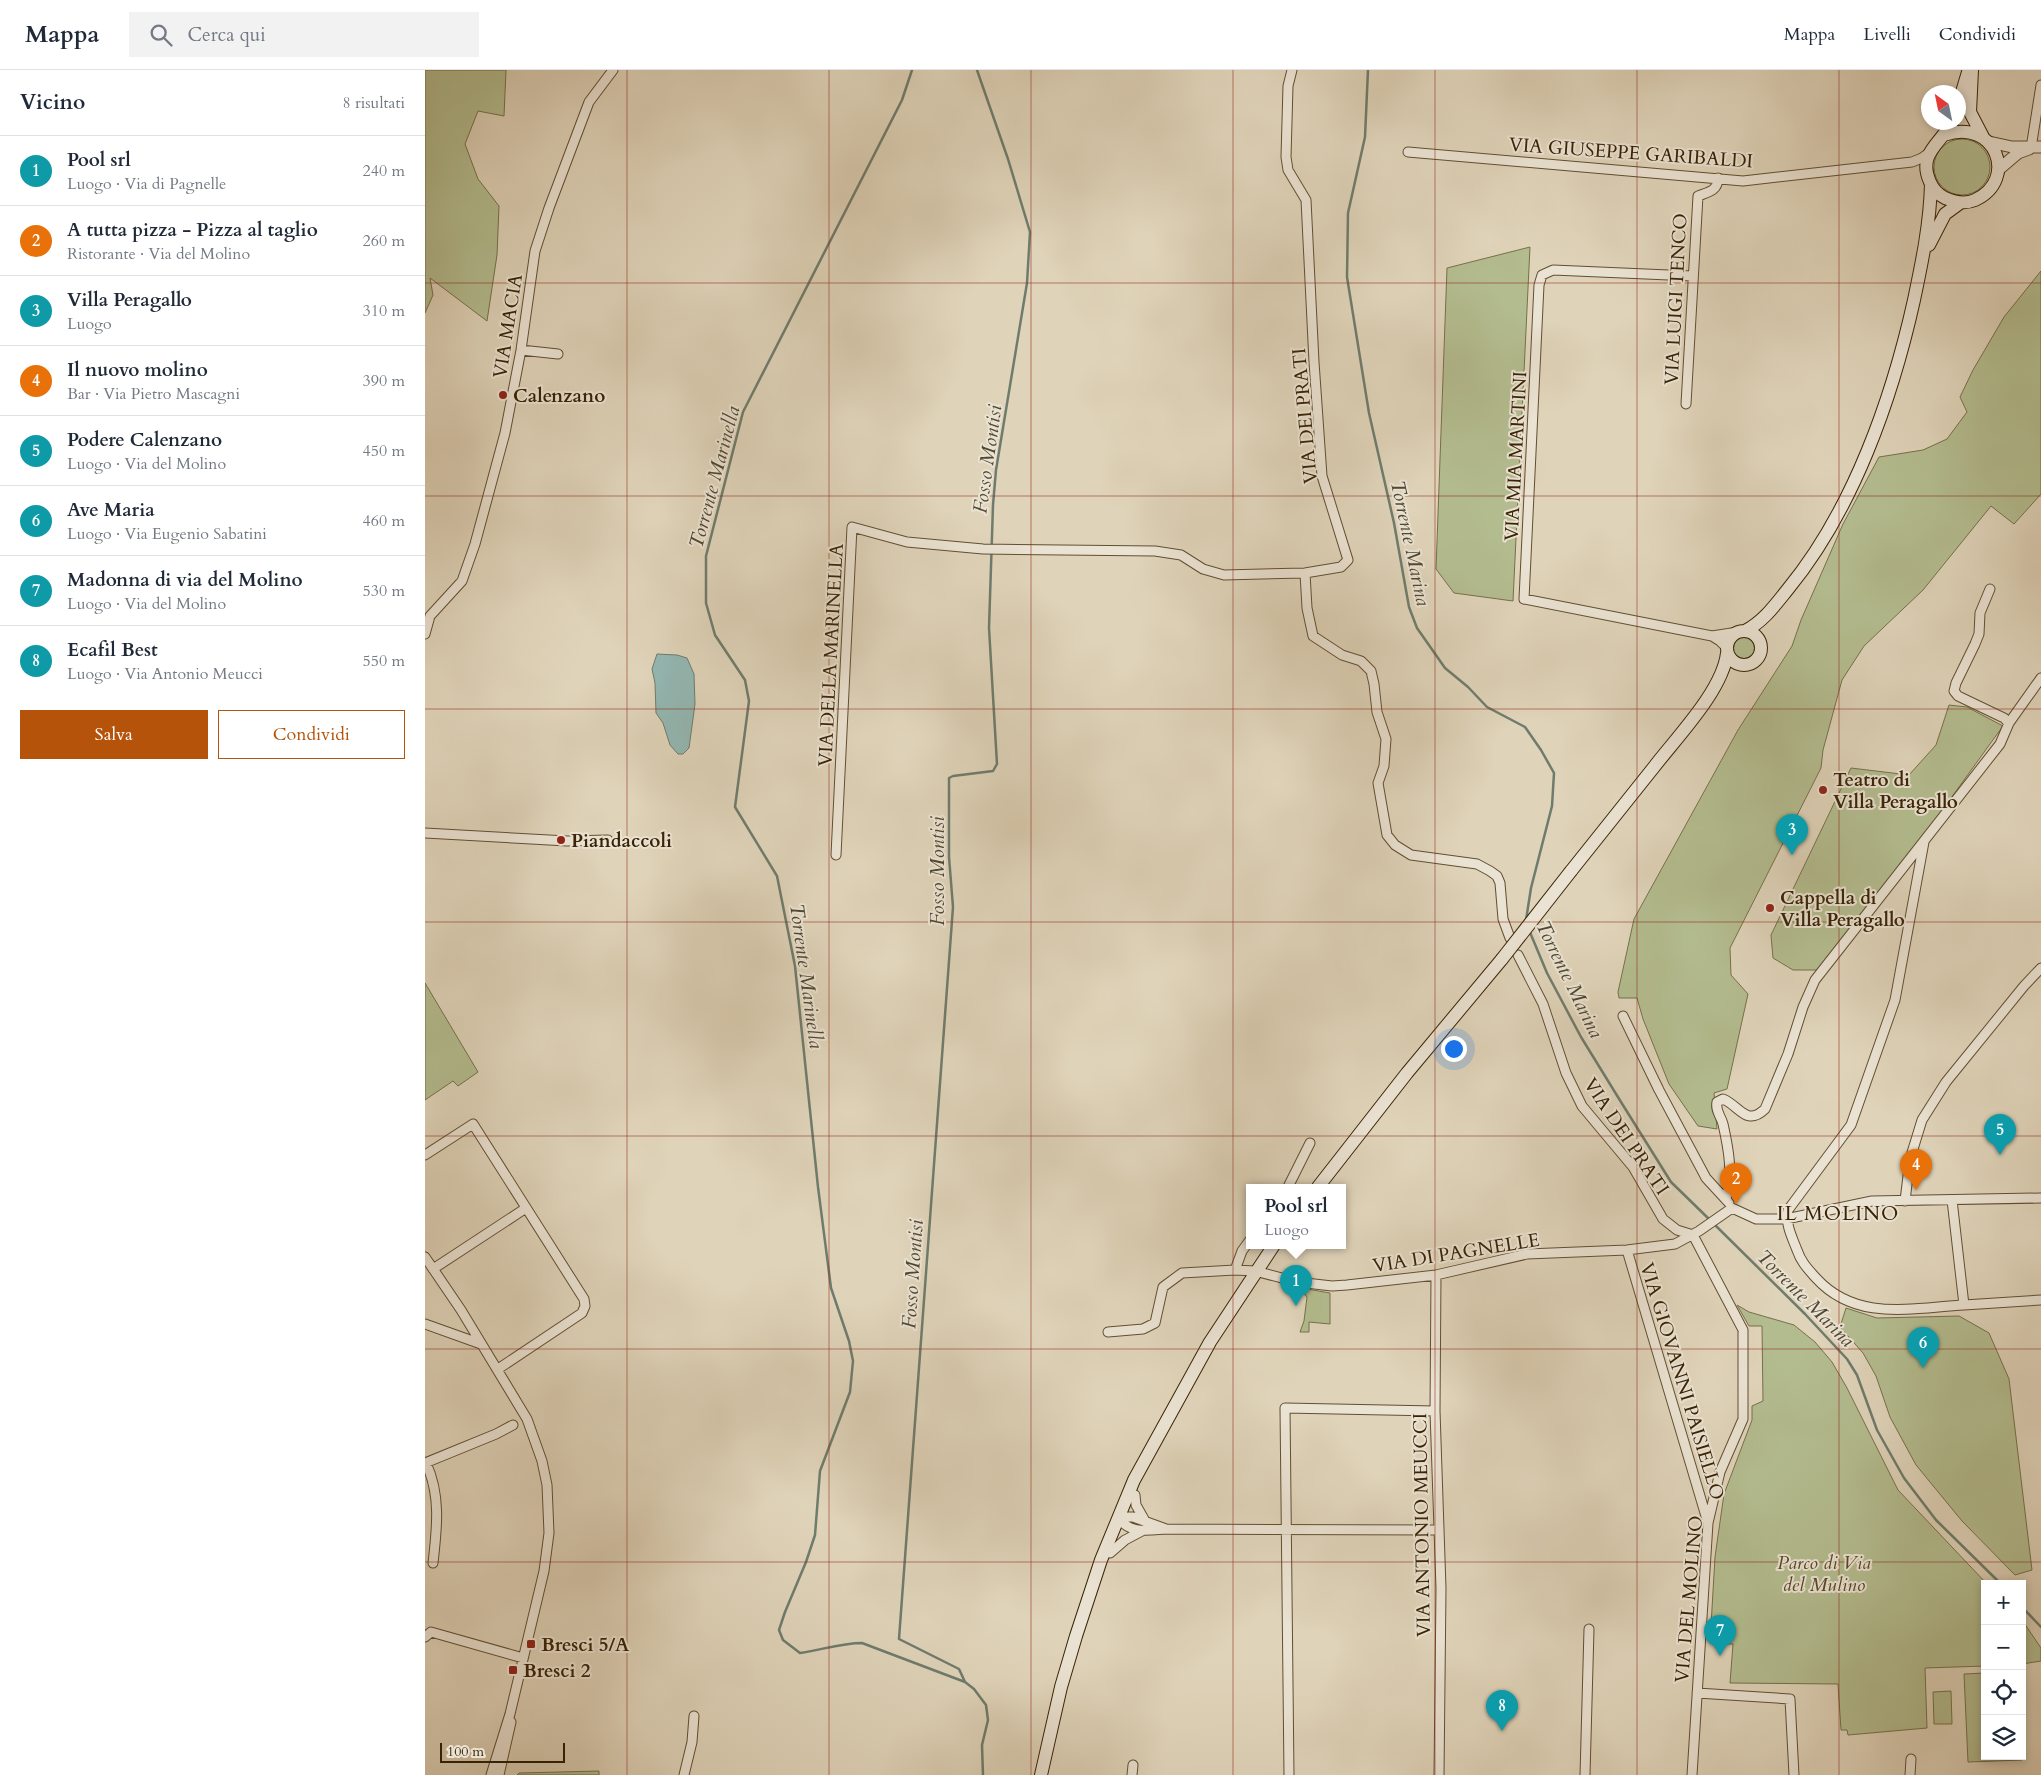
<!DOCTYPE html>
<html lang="it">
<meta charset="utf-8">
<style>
:root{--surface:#fff;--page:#f2f2f3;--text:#1f2937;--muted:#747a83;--line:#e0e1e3;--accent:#b45309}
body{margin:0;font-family:Cardo,serif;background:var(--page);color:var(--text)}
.controls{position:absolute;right:15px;bottom:15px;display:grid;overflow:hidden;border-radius:0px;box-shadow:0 2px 8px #0003}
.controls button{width:45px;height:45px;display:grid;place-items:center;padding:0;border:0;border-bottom:1px solid var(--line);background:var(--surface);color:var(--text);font:25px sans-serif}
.compass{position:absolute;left:1496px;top:15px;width:45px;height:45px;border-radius:50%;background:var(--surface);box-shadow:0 2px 8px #0003;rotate:327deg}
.scale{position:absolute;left:15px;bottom:12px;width:125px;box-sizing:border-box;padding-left:5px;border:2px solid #392305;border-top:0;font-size:14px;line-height:18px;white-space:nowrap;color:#392305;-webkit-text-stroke:4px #eae2d2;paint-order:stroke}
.you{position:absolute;left:1028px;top:978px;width:18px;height:18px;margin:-12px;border:4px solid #fff;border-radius:50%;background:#1a73e8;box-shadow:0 0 0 8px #1a73e833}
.badge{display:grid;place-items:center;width:32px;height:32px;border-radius:50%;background:var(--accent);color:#fff;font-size:16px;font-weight:700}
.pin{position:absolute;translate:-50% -41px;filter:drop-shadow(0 1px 2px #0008)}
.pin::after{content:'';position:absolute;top:26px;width:18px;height:15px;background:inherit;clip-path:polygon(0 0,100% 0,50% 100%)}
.popup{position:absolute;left:821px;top:1114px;width:100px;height:65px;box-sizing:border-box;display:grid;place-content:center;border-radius:0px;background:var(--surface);filter:drop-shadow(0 1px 4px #0005);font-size:16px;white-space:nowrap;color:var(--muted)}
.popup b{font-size:19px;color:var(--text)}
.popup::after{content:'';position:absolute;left:50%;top:100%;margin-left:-10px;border:10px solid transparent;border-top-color:var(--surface)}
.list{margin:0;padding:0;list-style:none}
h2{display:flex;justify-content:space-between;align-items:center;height:65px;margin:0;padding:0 20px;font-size:21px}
h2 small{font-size:16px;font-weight:400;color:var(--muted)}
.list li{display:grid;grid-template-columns:32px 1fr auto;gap:15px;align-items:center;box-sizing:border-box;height:70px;padding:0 20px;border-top:1px solid var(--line)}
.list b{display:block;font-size:19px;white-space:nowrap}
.list p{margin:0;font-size:16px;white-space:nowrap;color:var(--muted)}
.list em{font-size:16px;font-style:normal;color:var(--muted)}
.actions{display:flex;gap:10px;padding:15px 20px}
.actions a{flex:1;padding:11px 0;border:1px solid var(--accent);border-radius:0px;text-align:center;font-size:18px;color:var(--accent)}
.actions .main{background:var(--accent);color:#fff}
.icon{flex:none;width:28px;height:28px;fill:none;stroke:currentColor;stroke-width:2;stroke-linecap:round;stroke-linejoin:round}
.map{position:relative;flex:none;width:1616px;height:1705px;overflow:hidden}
header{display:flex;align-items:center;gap:30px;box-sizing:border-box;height:70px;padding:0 25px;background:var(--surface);border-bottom:1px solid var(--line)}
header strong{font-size:24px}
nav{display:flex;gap:28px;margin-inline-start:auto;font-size:18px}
.search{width:350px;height:45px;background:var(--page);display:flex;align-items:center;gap:12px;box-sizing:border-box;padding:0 18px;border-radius:0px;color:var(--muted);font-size:19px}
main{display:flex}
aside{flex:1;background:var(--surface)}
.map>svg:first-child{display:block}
.green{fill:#b3bc8f;stroke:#76704a}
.water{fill:#93b7b2;stroke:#6f7c6d}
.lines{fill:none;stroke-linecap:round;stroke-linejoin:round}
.stream{stroke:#6f7c6d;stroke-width:2.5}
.minor-casing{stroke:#624f32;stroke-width:11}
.tertiary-casing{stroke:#624f32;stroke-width:13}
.secondary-casing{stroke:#392305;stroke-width:14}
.minor{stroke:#eae2d2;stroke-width:9}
.tertiary{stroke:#eae2d2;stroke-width:11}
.secondary{stroke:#eae2d2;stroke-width:12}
.secondary-bridge-casing{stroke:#392305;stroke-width:14;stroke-linecap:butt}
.secondary-bridge{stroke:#eae2d2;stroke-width:12}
.grid{fill:none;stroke:#8f2418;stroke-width:1;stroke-opacity:0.55}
.poi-dot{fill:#8f2418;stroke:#eae2d2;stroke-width:2}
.labels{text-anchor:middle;stroke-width:4;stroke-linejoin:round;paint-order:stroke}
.street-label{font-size:19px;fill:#392305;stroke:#eae2d2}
.poi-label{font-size:19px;font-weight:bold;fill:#392305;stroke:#eae2d2;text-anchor:start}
.park-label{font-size:19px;font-style:italic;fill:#584928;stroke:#eae2d2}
.water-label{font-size:20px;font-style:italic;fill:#504830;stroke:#eae2d2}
.neighbourhood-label{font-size:20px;letter-spacing:1px;fill:#392305;stroke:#eae2d2}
</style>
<header>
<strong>Mappa</strong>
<div class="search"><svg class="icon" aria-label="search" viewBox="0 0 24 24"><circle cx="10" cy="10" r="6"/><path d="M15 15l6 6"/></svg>Cerca qui</div>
<nav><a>Mappa</a><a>Livelli</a><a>Condividi</a></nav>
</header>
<main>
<aside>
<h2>Vicino<small>8 risultati</small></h2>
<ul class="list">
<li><span class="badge" style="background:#0f9aa8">1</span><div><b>Pool srl</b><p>Luogo · Via di Pagnelle</p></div><em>240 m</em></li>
<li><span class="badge" style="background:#e8710a">2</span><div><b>A tutta pizza - Pizza al taglio</b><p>Ristorante · Via del Molino</p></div><em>260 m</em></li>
<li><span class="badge" style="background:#0f9aa8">3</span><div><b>Villa Peragallo</b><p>Luogo</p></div><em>310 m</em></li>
<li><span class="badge" style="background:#e8710a">4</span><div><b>Il nuovo molino</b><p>Bar · Via Pietro Mascagni</p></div><em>390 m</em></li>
<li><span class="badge" style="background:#0f9aa8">5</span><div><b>Podere Calenzano</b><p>Luogo · Via del Molino</p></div><em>450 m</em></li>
<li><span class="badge" style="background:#0f9aa8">6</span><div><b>Ave Maria</b><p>Luogo · Via Eugenio Sabatini</p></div><em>460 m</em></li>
<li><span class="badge" style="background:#0f9aa8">7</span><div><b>Madonna di via del Molino</b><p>Luogo · Via del Molino</p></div><em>530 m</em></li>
<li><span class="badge" style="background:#0f9aa8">8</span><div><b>Ecafil Best</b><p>Luogo · Via Antonio Meucci</p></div><em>550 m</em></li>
</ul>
<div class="actions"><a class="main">Salva</a><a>Condividi</a></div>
</aside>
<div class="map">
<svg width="1616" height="1705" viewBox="0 0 1616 1705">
<rect width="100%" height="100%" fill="#dfd3b9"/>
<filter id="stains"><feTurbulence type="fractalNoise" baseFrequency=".004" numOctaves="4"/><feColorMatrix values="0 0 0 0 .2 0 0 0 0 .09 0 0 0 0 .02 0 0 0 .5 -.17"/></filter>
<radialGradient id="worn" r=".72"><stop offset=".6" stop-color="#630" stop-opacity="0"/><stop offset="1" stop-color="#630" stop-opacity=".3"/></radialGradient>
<path class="green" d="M 0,0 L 81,0 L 79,46 L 53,41 L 40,74 L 53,109 L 74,136 L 72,185 L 62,251 L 5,208 L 8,225 L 0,243 Z
M1509 97a28 28 0 1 1 56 0a28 28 0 1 1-56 0Z
M 1105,177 L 1088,531 L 1029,523 L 1011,499 L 1022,198 Z
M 1616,201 L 1616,424 L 1589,454 L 1566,436 L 1498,520 L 1439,576 L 1417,610 L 1398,680 L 1396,698 L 1305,878 L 1306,905 L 1323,924 L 1302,1019 L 1289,1023 L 1292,1059 L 1273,1056 L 1244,1014 L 1218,949 L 1212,928 L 1194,928 L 1193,922 L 1209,849 L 1313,660 L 1367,576 L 1376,550 L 1418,454 L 1454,387 L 1498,380 L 1522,369 L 1542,342 L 1535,327 L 1548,300 L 1579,247 Z
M1306 578a13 13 0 1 1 26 0a13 13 0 1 1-26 0Z
M 1524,635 L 1542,637 L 1578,656 L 1513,746 L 1392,900 L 1368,900 L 1348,888 L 1346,865 L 1426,698 L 1484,705 L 1511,675 Z
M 0,913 L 53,1002 L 33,1016 L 28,1011 L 0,1030 Z
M 859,1215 L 905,1223 L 905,1254 L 884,1252 L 884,1262 L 875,1262 L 879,1251 L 882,1227 L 876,1220 L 866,1223 L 858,1218 Z
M 1312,1235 L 1324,1242 L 1369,1255 L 1390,1272 L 1407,1292 L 1422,1318 L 1473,1420 L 1562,1514 L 1560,1514 L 1560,1596 L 1500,1598 L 1502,1658 L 1423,1665 L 1422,1660 L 1416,1660 L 1413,1614 L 1305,1613 L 1308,1574 L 1285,1573 L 1290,1487 L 1299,1424 L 1327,1350 L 1327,1336 L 1338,1331 L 1337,1256 L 1324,1256 Z
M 1421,1238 L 1452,1248 L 1534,1246 L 1564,1263 L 1584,1309 L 1607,1500 L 1590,1505 L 1537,1451 L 1491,1395 L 1465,1347 L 1451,1306 L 1438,1283 L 1415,1257 Z
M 1597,1550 L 1616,1578 L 1616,1591 L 1597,1594 Z
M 1560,1603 L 1560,1686 L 1596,1686 L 1597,1690 L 1543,1692 L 1539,1604 Z
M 1526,1621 L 1527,1654 L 1509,1654 L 1508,1622 Z
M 174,1701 L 174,1705 L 92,1705 L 94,1703 Z"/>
<path class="water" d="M 232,584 L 252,585 L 262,588 L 269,604 L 270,634 L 264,678 L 258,684 L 253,684 L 245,675 L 238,653 L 231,643 L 230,613 L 227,599 Z"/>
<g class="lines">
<path class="stream" d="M 487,0 L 477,30 L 318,342 L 281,486 L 281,533 L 290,565 L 320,610 L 324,631 L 310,737 L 352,806 L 370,896 L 393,1117 L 406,1218 L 424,1271 L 428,1291 L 425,1322 L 395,1401 L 390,1465 L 381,1492 L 360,1542 L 354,1560 L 358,1570 L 375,1583 C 396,1580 416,1573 437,1573 L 540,1612 L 549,1619 L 561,1635 L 563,1650 L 557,1675 L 558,1705
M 943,0 L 940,67 L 923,143 L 922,207 L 944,343 L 969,453 L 984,537 L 992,558 L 1020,598 L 1043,617 L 1062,637 L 1100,657 L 1116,680 L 1129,703 L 1127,736 L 1106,818 L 1101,850
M 1104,860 L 1122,903 L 1156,967 L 1196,1032 L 1246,1112 L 1285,1150
M 1289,1154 L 1380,1244 L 1422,1289 L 1432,1305 L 1452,1360 L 1479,1408 L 1511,1450 L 1576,1514
M 1597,1537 L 1616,1557
M 540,1612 L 534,1599 L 474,1569 L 528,837 L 524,787 L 524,708 L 528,706 L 568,701 L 572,694 L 564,558 L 568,435 L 571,400 L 602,213 L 605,162 L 583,89 L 552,0"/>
<defs>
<path id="minor" d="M 1606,78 L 1616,15
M 983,82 L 1318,111 L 1487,92 L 1497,88 L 1504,83
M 1267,206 L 1128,200 L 1117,205 L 1114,215 L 1099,529 L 1287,566 L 1295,571 L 1301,577
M 96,280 L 133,284
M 1261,334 L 1273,126 C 1283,122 1293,121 1293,108
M 880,503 L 882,538 L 888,566 L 917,585 L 936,591 L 946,601 L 949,614 L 952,642 L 961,669 L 959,696 L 953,713 L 962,765 L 970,775 L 986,785 L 1052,794 L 1065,801 L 1072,806 L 1075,813 L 1078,849 L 1085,868
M 1565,519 L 1555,543 L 1554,564 L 1550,574 L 1531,613 L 1529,621 L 1533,626 L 1579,648 L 1584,653
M 0,564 L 5,546 L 37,511 L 50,474 L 80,363 L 96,280 L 110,181 L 124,138 L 164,32 L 188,0
M 1287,566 L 1313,562
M 0,763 L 142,771 L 183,770
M 1499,772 L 1470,930 L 1426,1055 L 1363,1140 C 1360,1154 1367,1167 1372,1180 C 1376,1192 1383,1199 1391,1208 C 1431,1252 1486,1238 1539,1235 L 1527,1130
M 411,785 L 427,457 L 482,472 L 558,479 L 730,481 L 756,485 L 778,499 L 799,505 L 880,503 L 916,497 L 923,490 L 897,406 L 889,292 L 881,130 L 863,100 L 861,87 L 863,16 L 867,0
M 1093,885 L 1118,934 L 1141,1003 L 1157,1036 L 1208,1097 L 1238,1149 L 1252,1160 L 1268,1165
M 1198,946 L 1234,1020 L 1281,1108 L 1304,1133
M 0,1085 L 48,1054 L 159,1229 L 160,1236 L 157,1243 L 73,1299
M 863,1117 L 885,1073
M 1301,1130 C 1308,1103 1304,1081 1298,1054 C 1296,1046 1290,1041 1292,1032 L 1298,1029 C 1315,1036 1321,1057 1340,1039 L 1363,984 L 1378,937 L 1390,910 L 1575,674 L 1584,653 L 1616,608
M 1480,1131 L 1485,1089 L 1497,1050 L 1521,1012 L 1599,916 L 1616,898
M 1307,1138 L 1331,1149 L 1361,1149 L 1447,1131 L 1616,1128
M 1202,1180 L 1283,1453
M 0,1187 L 36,1240 L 102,1349 L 117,1391 L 122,1415 L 124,1463 L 119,1501 L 85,1644 L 66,1705
M 8,1199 L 101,1138
M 810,1200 L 817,1181 L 825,1170
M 1011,1205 L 1010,1341 L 1016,1518 L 1014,1705
M 1539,1235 L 1616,1230
M 0,1254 L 56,1274
M 683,1262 L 718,1259 L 730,1253 L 738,1217 L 757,1203 L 810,1200 L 830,1201 L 872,1212 L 907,1216 L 922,1215 L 1011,1205 L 1102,1184 L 1202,1180 L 1250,1174 L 1274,1161 L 1307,1138
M 0,1393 L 71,1364 L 88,1355
M 1,1393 C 16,1425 12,1458 8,1493
M 710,1425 L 711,1435 L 720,1451
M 741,1459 L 708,1447 L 694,1447 C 703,1465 725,1460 741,1459 L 1012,1460
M 685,1483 L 700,1470 L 717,1461
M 0,1567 L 6,1562 L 98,1588
M 1272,1623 L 1365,1629 L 1369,1705
M 74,1705 L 86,1652
M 259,1705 L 267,1672 L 269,1646
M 707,1705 L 708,1695
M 864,1705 L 860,1338 L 1010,1341
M 1160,1705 L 1164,1559
M 1267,1705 L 1283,1453 L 1295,1402 L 1318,1349 L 1318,1260 L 1268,1165
M 1485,1705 L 1486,1689"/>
<path id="tertiary" d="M 1564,72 L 1587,77 L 1616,77
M 1573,100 L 1593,83 L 1604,79"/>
<path id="secondary" d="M 1547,0 L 1545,42 L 1558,67
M 1534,32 L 1543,2
M 1519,65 C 1571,47 1594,110 1550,130 C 1541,134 1529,132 1520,128 C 1514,125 1508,119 1505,112 C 1492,83 1516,74 1527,52
M 1504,175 L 1520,144 L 1535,133
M1302 578a17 17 0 1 1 34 0a17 17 0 1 1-34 0Z
M 1320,561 C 1339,551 1350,535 1363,519 C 1428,440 1467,329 1489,230 C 1497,192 1505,154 1506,114
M 1146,801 C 1173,767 1201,732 1229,697 C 1252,667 1298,620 1302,583
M 893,1117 L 982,1003 L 1077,889
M 616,1705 L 636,1617 L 651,1566 L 676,1490 L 709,1410 L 785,1272 L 849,1175"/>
</defs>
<use href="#minor" class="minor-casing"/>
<use href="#tertiary" class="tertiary-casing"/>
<use href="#secondary" class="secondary-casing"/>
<use href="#minor" class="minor"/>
<use href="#tertiary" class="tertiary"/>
<use href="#secondary" class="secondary"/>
<defs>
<path id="secondary-bridge" d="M 1077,889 L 1146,801"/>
</defs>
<use href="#secondary-bridge" class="secondary-bridge-casing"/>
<use href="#secondary-bridge" class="secondary-bridge"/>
</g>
<path class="grid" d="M 202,0 L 202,1705M 404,0 L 404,1705M 606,0 L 606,1705M 808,0 L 808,1705M 1010,0 L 1010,1705M 1212,0 L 1212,1705M 1414,0 L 1414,1705M 0,213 L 1616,213M 0,426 L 1616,426M 0,639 L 1616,639M 0,852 L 1616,852M 0,1066 L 1616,1066M 0,1279 L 1616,1279M 0,1492 L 1616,1492"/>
<g class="poi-dot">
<circle cx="78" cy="325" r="5"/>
<circle cx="1398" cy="720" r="5"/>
<circle cx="136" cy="770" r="5"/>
<circle cx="1345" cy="838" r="5"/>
<rect x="101" y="1569" width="10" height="10" rx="2.5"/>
<rect x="83" y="1595" width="10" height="10" rx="2.5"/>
</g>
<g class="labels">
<g class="street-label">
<text transform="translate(1206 82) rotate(4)" y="7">VIA GIUSEPPE GARIBALDI</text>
<text transform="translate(1250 229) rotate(-87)" y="7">VIA LUIGI TENCO</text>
<text transform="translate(82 256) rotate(-81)" y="7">VIA MACIA</text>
<text transform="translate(879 346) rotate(-95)" y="7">VIA DEI PRATI</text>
<text transform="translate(1090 386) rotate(-87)" y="7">VIA MIA MARTINI</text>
<text transform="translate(405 585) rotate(-87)" y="7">VIA DELLA MARINELLA</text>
<text transform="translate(1202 1066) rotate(56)" y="7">VIA DEI PRATI</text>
<text transform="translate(1031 1182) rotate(-9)" y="7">VIA DI PAGNELLE</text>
<text transform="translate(1258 1311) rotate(73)" y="7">VIA GIOVANNI PAISIELLO</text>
<text transform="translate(996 1455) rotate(-91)" y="7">VIA ANTONIO MEUCCI</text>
<text transform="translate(1263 1529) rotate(-85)" y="7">VIA DEL MOLINO</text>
</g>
<g class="poi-label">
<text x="88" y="332">Calenzano</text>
<text x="1408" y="716">Teatro di<tspan x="1408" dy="22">Villa Peragallo</tspan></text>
<text x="146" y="777">Piandaccoli</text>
<text x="1355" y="834">Cappella di<tspan x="1355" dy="22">Villa Peragallo</tspan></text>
<text x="116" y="1581">Bresci 5/A</text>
<text x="98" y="1607">Bresci 2</text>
</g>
<g class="park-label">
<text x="1399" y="1499">Parco di Via<tspan x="1399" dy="22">del Mulino</tspan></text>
</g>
<g class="water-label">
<text transform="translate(562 389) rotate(-82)" y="7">Fosso Montisi</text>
<text transform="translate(289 407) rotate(-75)" y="7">Torrente Marinella</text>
<text transform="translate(986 473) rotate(78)" y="7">Torrente Marina</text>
<text transform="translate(512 801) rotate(-90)" y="7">Fosso Montisi</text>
<text transform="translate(382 906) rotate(82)" y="7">Torrente Marinella</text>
<text transform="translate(1145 909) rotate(64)" y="7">Torrente Marina</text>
<text transform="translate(487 1204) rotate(-86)" y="7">Fosso Montisi</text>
<text transform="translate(1381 1228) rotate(45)" y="7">Torrente Marina</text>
</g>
<g class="neighbourhood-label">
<text x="1413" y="1150">IL MOLINO</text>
</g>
</g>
<rect width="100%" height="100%" filter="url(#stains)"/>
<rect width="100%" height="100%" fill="url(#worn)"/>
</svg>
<div class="controls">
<button>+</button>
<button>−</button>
<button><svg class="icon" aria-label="locate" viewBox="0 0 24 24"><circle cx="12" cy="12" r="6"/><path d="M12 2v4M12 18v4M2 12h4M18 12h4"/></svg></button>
<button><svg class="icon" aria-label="layers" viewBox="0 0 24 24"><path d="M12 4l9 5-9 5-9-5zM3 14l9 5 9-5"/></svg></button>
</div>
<svg class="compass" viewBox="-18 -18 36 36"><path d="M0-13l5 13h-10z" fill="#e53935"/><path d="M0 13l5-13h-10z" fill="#747a83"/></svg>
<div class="scale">100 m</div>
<div class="you"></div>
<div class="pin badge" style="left:871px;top:1236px;background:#0f9aa8">1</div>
<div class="popup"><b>Pool srl</b>Luogo</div>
<div class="pin badge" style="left:1311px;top:1134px;background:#e8710a">2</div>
<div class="pin badge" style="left:1367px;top:785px;background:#0f9aa8">3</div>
<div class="pin badge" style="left:1491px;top:1120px;background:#e8710a">4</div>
<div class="pin badge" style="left:1575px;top:1085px;background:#0f9aa8">5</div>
<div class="pin badge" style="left:1498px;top:1298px;background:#0f9aa8">6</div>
<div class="pin badge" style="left:1295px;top:1586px;background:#0f9aa8">7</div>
<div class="pin badge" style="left:1077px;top:1661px;background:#0f9aa8">8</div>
</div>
</main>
